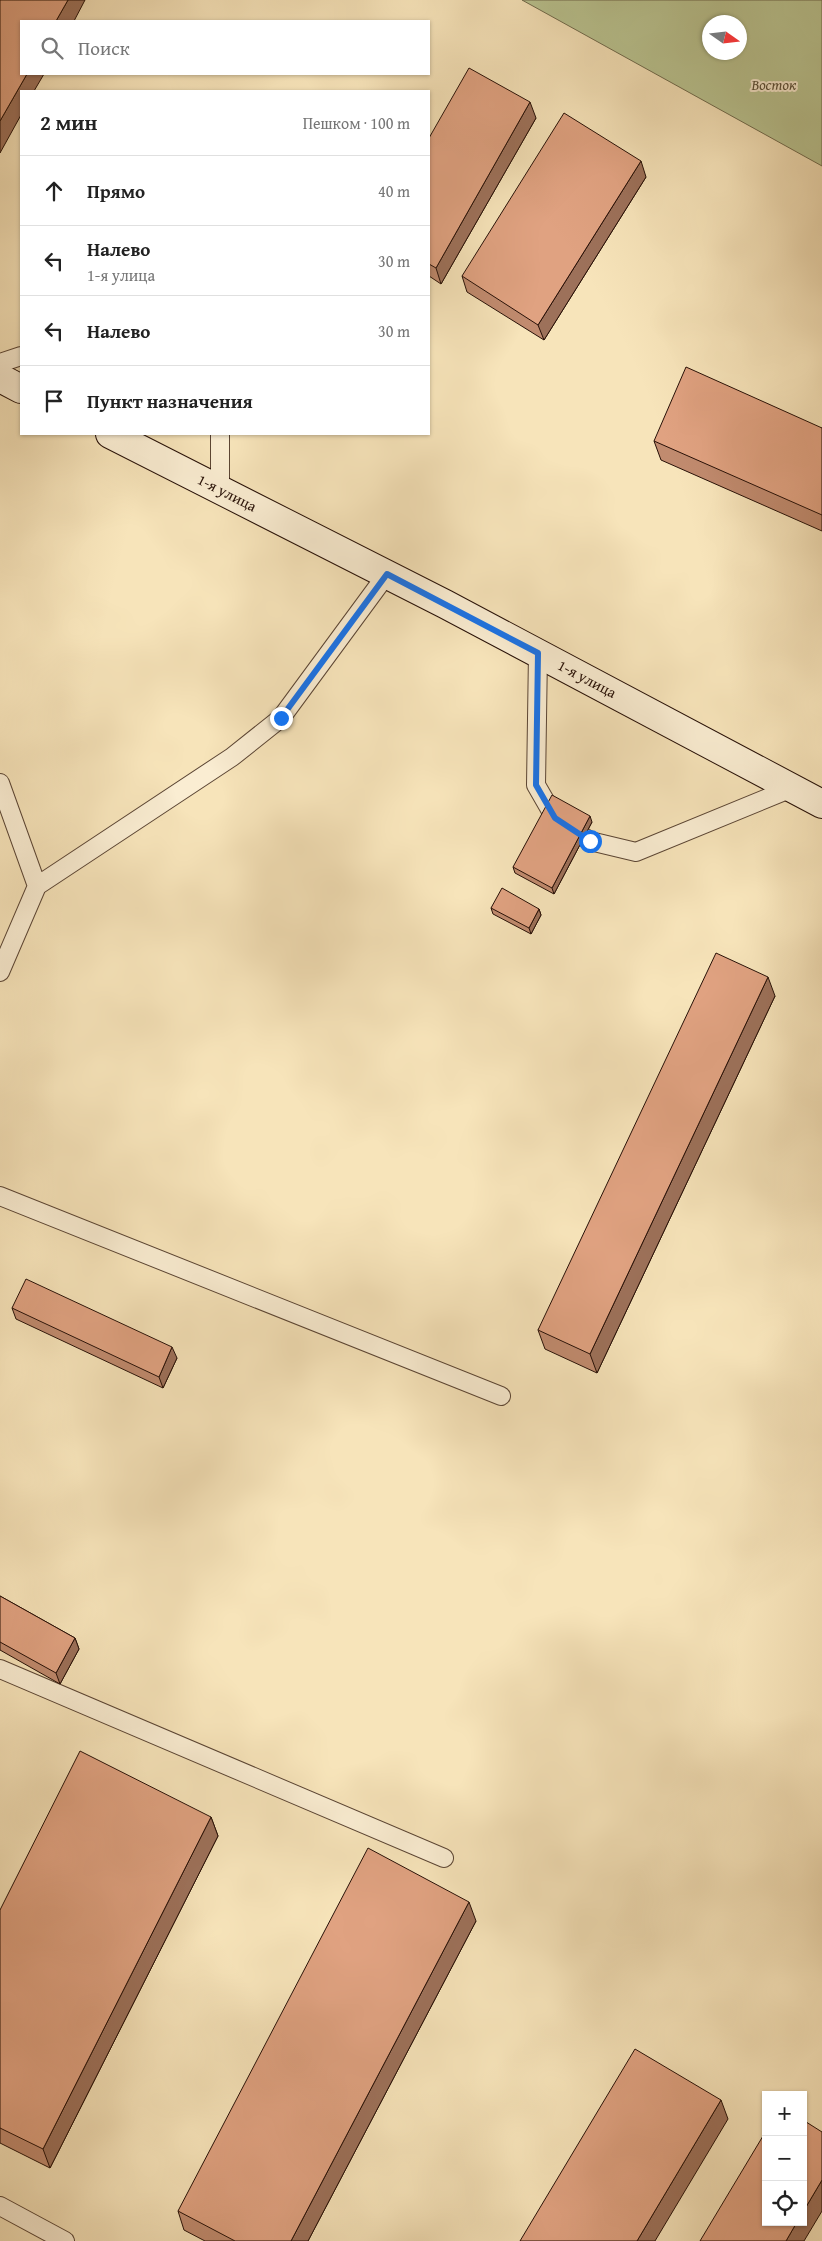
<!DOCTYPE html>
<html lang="ru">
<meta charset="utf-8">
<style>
:root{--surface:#fff;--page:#f2f2f2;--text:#222;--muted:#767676;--line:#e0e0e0}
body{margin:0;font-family:"Gentium Book Plus",serif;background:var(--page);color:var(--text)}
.controls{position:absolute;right:15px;bottom:15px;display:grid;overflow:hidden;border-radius:0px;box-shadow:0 1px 4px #0004}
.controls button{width:45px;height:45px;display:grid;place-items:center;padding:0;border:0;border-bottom:1px solid var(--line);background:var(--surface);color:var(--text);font:25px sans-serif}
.compass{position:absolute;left:702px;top:15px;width:45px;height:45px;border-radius:50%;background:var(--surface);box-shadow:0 1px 4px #0004;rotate:104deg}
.stop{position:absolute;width:15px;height:15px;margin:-11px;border:4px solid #1a73e8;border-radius:50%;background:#fff}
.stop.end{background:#1a73e8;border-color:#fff;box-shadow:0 1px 5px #0008}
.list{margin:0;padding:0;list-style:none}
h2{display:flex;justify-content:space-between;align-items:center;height:65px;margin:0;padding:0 20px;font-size:21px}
h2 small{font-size:16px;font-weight:400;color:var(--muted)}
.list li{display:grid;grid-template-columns:32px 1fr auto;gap:15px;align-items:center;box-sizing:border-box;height:70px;padding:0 20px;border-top:1px solid var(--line)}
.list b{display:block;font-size:19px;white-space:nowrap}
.list p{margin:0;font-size:16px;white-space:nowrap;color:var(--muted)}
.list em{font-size:16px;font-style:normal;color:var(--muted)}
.icon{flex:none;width:28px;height:28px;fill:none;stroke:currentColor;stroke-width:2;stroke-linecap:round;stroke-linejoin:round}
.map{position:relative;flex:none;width:822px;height:2241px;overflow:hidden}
.search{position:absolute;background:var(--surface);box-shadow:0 1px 4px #0004;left:20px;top:20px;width:410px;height:55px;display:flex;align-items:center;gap:12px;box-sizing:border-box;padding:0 18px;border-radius:0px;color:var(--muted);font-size:19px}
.panel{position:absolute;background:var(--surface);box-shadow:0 1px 4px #0004;left:20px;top:90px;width:410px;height:345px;border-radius:0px}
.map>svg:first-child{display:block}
.green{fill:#bac592;stroke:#706a4c;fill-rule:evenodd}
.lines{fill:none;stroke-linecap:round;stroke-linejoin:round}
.lane-casing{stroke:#5b4534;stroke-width:20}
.secondary-casing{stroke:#271007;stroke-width:30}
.lane{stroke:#faedd2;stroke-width:18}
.secondary{stroke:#faedd2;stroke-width:28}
.wall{fill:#c18b6f;stroke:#271007}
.shaded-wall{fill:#9d715a;stroke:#271007}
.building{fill:#e0a281;stroke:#271007}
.route{stroke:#1a73e8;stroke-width:6}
.labels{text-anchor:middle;stroke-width:4;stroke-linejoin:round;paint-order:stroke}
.park-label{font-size:15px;font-style:italic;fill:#5a4f38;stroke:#faedd2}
.street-label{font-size:15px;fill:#271007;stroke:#faedd2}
</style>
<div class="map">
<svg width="822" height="2241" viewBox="0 0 822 2241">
<rect width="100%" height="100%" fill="#f7e4ba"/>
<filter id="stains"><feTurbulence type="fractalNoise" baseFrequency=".004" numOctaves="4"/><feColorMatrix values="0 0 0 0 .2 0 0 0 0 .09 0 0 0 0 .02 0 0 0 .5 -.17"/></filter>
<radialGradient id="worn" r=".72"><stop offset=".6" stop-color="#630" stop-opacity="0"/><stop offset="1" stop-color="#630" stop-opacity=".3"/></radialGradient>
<path class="green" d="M 522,0 L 822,0 L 822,166 ZM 710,22 L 740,22 L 740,52 L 710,52 Z"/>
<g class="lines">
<defs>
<path id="lane" d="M 0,363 L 21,356
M 220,434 L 220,490
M 538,653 L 536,785 L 555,818 L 590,841 L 636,852 L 792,788
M 0,783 L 37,886 L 0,972
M 37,886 L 232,757 L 281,718 L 387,574
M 0,1196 L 501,1396
M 0,1669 L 444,1858
M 0,2206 L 65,2241"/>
<path id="secondary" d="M 0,378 L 21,389
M 110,434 L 445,604 L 822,804"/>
</defs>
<use href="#lane" class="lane-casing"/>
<use href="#secondary" class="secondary-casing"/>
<use href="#lane" class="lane"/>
<use href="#secondary" class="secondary"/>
</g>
<path class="wall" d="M 536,118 L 441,284 L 429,276 L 429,138 Z
M 646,177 L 544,340 L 467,292 L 462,276 Z
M 822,428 L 822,531 L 661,460 L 654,441 Z
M 592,822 L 554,894 L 515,873 L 513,867 Z
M 491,908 L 539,909 L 541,915 L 531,934 L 493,914 Z
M 775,996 L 597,1373 L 545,1349 L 538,1330 Z
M 12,1308 L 177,1358 L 163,1388 L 16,1319 Z
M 0,1596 L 75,1638 L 79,1649 L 60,1684 L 0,1650 Z
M 211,1817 L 218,1836 L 50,2168 L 0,2143 L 0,1910 Z
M 476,1921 L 308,2241 L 205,2241 L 184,2230 L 178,2211 Z"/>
<path class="shaded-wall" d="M 68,0 L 85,0 L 74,21 L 56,21 Z
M 27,74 L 44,74 L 34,91 L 21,91 L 21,115 L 0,153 L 0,121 Z
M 530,102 L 536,118 L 441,284 L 436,268 Z
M 641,161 L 646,177 L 544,340 L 538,325 Z
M 590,816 L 592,822 L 554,894 L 552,888 Z
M 539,909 L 541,915 L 531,934 L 529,928 Z
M 768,977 L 775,996 L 597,1373 L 590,1354 Z
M 172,1347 L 177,1358 L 163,1388 L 159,1377 Z
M 75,1638 L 79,1649 L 60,1684 L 56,1673 Z
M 211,1817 L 218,1836 L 50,2168 L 43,2149 Z
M 469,1902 L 476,1921 L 308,2241 L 291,2241 Z
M 721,2100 L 728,2119 L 655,2241 L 637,2241 Z
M 822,2180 L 822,2211 L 804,2241 L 786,2241 L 797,2222 L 803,2222 L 803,2212 Z"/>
<path class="building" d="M 0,0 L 68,0 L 56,21 L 21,21 L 21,74 L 27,74 L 0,121 Z
M 469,68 L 530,102 L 436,268 L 429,264 L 429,138 Z
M 564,113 L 641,161 L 538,325 L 462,276 Z
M 686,367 L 822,428 L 822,515 L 654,441 Z
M 552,795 L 590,816 L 552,888 L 513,867 Z
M 502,888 L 539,909 L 529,928 L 491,908 Z
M 716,953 L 768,977 L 590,1354 L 538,1330 Z
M 26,1279 L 172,1347 L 159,1377 L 12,1308 Z
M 0,1596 L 75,1638 L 56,1673 L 0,1642 Z
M 80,1751 L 211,1817 L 43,2149 L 0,2128 L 0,1910 Z
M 368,1848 L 469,1902 L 291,2241 L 235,2241 L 178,2211 Z
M 635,2049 L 721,2100 L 637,2241 L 520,2241 Z
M 803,2120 L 822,2132 L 822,2180 L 803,2212 Z
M 766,2131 L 766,2222 L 797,2222 L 786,2241 L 700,2241 Z"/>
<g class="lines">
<path class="route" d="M 281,718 L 387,574 L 538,653 L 536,785 L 555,818 L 590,841"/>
</g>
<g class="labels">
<g class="park-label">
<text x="774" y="90">Восток</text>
</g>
<g class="street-label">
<text transform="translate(227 493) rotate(27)" y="5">1-я улица</text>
<text transform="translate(587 679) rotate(28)" y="5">1-я улица</text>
</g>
</g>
<rect width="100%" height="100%" filter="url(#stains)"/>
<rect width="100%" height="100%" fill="url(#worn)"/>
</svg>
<div class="controls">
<button>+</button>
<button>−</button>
<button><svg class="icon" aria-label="locate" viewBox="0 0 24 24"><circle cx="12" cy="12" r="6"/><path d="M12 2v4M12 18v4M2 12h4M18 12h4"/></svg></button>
</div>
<svg class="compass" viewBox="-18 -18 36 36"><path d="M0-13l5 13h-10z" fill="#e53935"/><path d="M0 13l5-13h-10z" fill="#767676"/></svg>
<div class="stop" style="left:590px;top:841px"></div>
<div class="stop end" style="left:281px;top:718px"></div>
<div class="search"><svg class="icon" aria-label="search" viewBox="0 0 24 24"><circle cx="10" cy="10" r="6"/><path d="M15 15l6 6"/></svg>Поиск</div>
<section class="panel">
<h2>2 мин<small>Пешком · 100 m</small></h2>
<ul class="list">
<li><svg class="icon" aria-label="ahead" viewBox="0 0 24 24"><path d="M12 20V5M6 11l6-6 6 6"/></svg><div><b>Прямо</b></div><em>40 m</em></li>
<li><svg class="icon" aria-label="left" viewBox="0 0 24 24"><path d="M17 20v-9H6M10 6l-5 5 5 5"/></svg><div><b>Налево</b><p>1-я улица</p></div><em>30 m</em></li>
<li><svg class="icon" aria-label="left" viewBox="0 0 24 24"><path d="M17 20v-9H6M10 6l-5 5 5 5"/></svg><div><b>Налево</b></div><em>30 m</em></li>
<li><svg class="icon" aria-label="arrive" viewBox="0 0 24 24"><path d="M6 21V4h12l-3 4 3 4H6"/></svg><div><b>Пункт назначения</b></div></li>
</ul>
</section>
</div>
